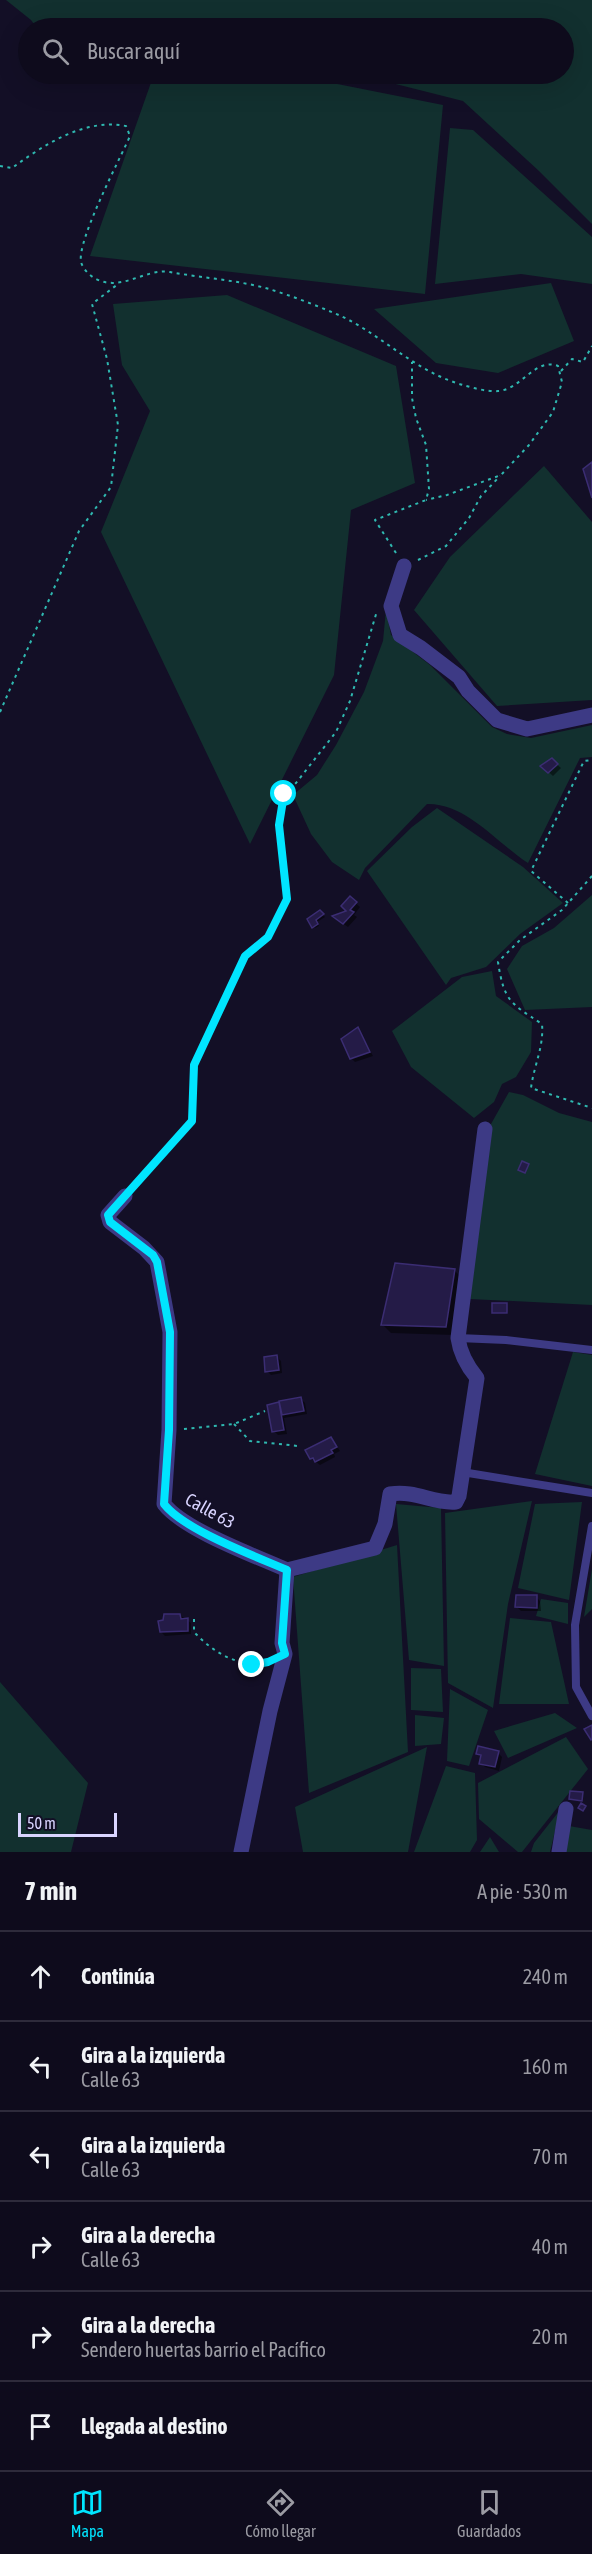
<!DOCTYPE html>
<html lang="es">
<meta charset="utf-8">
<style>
:root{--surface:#0e0b1c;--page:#1c1929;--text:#f1f3f6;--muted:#9b9ba3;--line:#2e2b3b;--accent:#00e5ff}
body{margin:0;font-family:"Asap Condensed",sans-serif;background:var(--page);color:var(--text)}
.scale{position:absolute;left:18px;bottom:15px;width:99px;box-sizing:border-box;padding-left:6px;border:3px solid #d9d4ff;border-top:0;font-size:16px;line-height:21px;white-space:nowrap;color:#d9d4ff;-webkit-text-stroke:4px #130f26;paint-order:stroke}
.stop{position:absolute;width:18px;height:18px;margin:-14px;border:4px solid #00e5ff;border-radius:50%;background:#fff}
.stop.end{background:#00e5ff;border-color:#fff;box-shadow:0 2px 6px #0008}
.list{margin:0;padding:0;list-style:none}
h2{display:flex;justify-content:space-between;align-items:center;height:78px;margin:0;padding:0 24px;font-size:26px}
h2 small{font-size:20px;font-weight:400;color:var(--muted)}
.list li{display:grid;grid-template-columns:39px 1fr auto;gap:18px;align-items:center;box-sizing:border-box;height:90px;padding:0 24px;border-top:2px solid var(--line)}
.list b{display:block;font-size:22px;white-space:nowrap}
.list p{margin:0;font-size:20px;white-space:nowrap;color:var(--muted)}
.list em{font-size:20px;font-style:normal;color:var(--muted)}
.icon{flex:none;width:33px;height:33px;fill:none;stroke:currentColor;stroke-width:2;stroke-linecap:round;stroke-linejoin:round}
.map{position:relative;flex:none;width:592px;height:1852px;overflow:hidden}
.search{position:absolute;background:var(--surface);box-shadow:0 6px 24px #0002;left:18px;right:18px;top:18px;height:66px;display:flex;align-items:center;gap:15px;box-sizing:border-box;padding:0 21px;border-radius:33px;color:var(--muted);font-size:22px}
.sheet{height:618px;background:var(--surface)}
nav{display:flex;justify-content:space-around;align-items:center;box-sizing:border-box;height:84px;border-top:2px solid var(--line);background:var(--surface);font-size:16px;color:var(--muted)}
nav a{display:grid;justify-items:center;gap:3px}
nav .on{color:var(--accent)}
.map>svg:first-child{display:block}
.green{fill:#12302f}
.shadow{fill:#0007}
.building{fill:#241b47;stroke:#3b2d73;stroke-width:1.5}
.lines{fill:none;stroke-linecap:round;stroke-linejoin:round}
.path{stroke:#2fb8b0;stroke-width:2;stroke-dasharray:3 4.5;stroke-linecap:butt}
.lane{stroke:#3d3a85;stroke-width:8}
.street{stroke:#3d3a85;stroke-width:15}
.route{stroke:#00e5ff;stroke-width:8}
.labels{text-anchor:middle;stroke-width:5;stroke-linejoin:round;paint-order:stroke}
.street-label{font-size:18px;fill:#d9d4ff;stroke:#130f26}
</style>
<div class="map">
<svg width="592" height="1852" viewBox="0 0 592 1852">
<rect width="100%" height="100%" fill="#130f26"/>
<path class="green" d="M 6,0 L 592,0 L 592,224 L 539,171 L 463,101 L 356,74 L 564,74 L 564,28 L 293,28 L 289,23 L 266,28 L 37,28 L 31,20 Z
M 154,74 L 287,74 L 443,105 L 425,294 L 90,256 Z
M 450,128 L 473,130 L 592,237 L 592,284 L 521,274 L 435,284 Z
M 551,283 L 574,341 L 498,373 L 436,363 L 374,309 Z
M 227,295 L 396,366 L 415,483 L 351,510 L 334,675 L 250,844 L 101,532 L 150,411 L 122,365 L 113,304 Z
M 544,466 L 592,522 L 592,700 L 497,706 L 414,610 L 450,557 Z
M 386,610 L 391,635 L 430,665 L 492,727 L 507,734 L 531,738 L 592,725 L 592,757 L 580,758 L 528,863 C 497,843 466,803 427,804 L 365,868 L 359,880 L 332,862 L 311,834 L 293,795 L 317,775 L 336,745 L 364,692 L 383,641 Z
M 437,808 L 523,867 L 563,903 L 520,934 L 486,967 L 451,978 L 446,985 L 367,871 L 412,827 Z
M 592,895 L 592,1007 L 525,1010 L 507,969 L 522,946 L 554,928 Z
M 492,971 L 496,996 L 532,1022 L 531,1052 L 516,1077 L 502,1084 L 494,1102 L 474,1118 L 411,1067 L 392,1031 L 462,977 Z
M 509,1092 L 523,1095 L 559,1113 L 592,1122 L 592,1305 L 470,1299 L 491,1124 Z
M 573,1352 L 592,1355 L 592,1486 L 535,1474 Z
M 532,1501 L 508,1604 L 493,1708 L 448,1683 L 445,1513 Z
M 582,1502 L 569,1600 L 518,1588 L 535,1504 Z
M 396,1504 L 441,1508 L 444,1666 L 409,1660 Z
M 397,1545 L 408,1752 L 309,1793 L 293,1577 Z
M 592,1569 L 592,1609 L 584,1617 Z
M 541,1599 L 568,1603 L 568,1624 L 536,1616 Z
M 510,1618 L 551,1622 L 569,1704 L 499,1704 Z
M 411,1668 L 441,1669 L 443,1712 L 411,1710 Z
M 0,1682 L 88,1783 L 71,1852 L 0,1852 Z
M 450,1689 L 488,1710 L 469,1766 L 447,1761 Z
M 555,1713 L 577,1728 L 508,1758 L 494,1731 Z
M 415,1715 L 444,1718 L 441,1744 L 415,1746 Z
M 566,1737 L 588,1769 L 522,1852 L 518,1852 L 479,1819 L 478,1783 Z
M 427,1747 L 408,1852 L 303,1852 L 295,1807 Z
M 446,1766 L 475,1773 L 477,1840 L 470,1852 L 414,1852 Z
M 560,1810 L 550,1852 L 531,1852 L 534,1843 Z
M 569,1826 L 592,1830 L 592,1852 L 562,1852 Z
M 490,1837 L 499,1852 L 480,1852 Z"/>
<path class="shadow" d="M 552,760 L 561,768 L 553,776 L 542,766 Z
M 350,898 L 360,907 L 354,915 L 357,917 L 348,927 L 338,920 L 348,912 Z
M 320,912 L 325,917 L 317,922 L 319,926 L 315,928 L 309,920 Z
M 358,1029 L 373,1056 L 355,1062 L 351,1058 Z
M 455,1271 L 463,1279 L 454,1335 L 391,1333 L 382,1324 Z
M 506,1305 L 508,1314 L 493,1313 Z
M 277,1357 L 281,1361 L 282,1373 L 271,1375 L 267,1371 Z
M 301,1399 L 305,1403 L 307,1414 L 284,1418 L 287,1434 L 278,1435 L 274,1431 L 269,1406 Z
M 331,1438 L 340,1451 L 334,1454 L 335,1457 L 320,1465 L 311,1458 Z
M 536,1597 L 540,1601 L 541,1611 L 521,1611 L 517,1607 Z
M 180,1615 L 191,1623 L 191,1634 L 165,1636 L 161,1632 Z
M 478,1753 L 498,1753 L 502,1757 L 499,1771 L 485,1767 L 481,1763 L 482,1758 Z"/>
<path class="building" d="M 592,462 L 592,498 L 583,469 Z
M 552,758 L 558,764 L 548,773 L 540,766 Z
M 350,896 L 357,902 L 350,910 L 354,912 L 343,924 L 332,916 L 346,911 L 341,906 Z
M 320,910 L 324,914 L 316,920 L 318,924 L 312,928 L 307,919 Z
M 358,1027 L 370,1052 L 350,1059 L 341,1039 Z
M 522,1161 L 529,1164 L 525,1173 L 518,1170 Z
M 395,1263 L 455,1269 L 446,1327 L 381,1325 Z
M 492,1303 L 507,1303 L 507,1313 L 492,1313 Z
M 277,1355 L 279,1370 L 265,1372 L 264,1357 Z
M 301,1397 L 304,1411 L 282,1415 L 279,1401 Z
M 279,1402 L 284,1430 L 272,1432 L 267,1405 Z
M 331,1437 L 337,1447 L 331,1450 L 333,1453 L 315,1462 L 313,1458 L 310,1459 L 305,1450 Z
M 516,1595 L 537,1595 L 537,1608 L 515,1607 Z
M 164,1614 L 180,1614 L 181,1619 L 188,1618 L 188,1631 L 160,1632 L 158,1621 L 163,1620 Z
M 592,1725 L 592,1739 L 591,1740 L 584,1729 Z
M 478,1746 L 499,1751 L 495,1767 L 479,1764 L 481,1755 L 476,1754 Z
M 570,1791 L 583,1792 L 582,1801 L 569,1799 Z
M 581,1803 L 586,1806 L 583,1811 L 578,1808 Z"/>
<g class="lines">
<path class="path" d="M 0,166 L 12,168 C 44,145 84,118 126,126 L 130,136 C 120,159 77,240 81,262 C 83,269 90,276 96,279 C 122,292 145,268 170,272 C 202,278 238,280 269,289 C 292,296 318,306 341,316 C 383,336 416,372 463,385 C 473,388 488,392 498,391 C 521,390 535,357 558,366 L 562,382 L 553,412 L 529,445 L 501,475 L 447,495 L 426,500
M 561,371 L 572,359 L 583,362 L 592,346
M 396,553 L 375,520 L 426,500 L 429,489 L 426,445 L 416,418 L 412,398 L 412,362
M 418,560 L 446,546 L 469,518 L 481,496 L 500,476
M 0,712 L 79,531 L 111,487 L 118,425 L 107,359 L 92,304 L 118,284
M 592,876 L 562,910 L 520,940 L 498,962 C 504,1001 510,1003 542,1024 C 544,1047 534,1065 531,1088 L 592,1108
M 568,903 L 531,871 L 584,761 L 592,760
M 134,1187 L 192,1121 L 194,1065 L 245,956 L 268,937 L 287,899 L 279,825 L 284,794 L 296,783 L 336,732 L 350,701 L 377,611
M 234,1424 L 250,1441 L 298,1446
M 184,1429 L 234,1424 L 265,1411
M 194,1619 L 194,1632 C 214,1653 239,1669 269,1661"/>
<path class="lane" d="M 458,1338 L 506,1340 L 592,1350
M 462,1472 L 592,1493
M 592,1526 L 575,1625 L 576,1687 L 592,1716"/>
<path class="street" d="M 404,566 L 391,606 L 400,635 L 421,648 L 459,677 L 468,691 L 497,720 L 527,729 L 592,715
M 125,1196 L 108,1215 L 110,1222 L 144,1248 L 157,1262 L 170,1332 L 169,1430 L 164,1504 C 184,1530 256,1556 287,1570
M 287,1570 L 375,1548 L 385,1524 L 390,1494 C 417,1490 432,1504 456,1502 L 459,1496 L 477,1378 C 467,1366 460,1353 458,1338 L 485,1129
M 241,1852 L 270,1711 L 285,1654 L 282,1643 L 287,1570
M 559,1852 L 566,1809"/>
</g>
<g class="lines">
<path class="route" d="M 252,1665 L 268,1662 L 285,1654 L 282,1643 L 287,1570 C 255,1556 184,1530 164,1504 L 169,1430 L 170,1332 L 157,1262 L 153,1255 L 110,1222 L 108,1215 L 192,1121 L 194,1065 L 245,956 L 268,937 L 287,899 L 279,825 L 284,794"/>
</g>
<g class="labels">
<g class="street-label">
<text transform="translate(210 1511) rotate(29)" y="6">Calle 63</text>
</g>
</g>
</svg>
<div class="scale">50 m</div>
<div class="stop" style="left:284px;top:794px"></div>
<div class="stop end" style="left:252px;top:1665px"></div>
<div class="search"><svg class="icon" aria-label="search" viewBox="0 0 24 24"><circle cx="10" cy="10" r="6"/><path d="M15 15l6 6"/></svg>Buscar aquí</div>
</div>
<section class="sheet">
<h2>7 min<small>A pie · 530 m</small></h2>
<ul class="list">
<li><svg class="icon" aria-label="ahead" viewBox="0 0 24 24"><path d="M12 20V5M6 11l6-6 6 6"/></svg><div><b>Continúa</b></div><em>240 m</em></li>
<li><svg class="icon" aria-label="left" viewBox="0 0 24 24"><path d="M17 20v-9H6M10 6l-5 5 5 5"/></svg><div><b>Gira a la izquierda</b><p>Calle 63</p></div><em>160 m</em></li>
<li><svg class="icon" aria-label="left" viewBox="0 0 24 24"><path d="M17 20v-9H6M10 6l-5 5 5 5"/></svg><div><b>Gira a la izquierda</b><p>Calle 63</p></div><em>70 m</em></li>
<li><svg class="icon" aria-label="right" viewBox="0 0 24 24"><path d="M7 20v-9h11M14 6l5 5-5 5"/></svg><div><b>Gira a la derecha</b><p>Calle 63</p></div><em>40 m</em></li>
<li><svg class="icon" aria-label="right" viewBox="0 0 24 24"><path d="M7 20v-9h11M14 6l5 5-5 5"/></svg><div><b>Gira a la derecha</b><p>Sendero huertas barrio el Pacífico</p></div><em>20 m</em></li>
<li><svg class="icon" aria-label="arrive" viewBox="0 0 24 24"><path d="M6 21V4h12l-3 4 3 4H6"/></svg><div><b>Llegada al destino</b></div></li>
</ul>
</section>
<nav>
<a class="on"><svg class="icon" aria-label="map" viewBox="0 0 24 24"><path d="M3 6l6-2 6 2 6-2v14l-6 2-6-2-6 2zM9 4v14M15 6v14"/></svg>Mapa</a>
<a><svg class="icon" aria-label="directions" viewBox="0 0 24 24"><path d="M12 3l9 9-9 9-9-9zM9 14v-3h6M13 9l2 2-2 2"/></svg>Cómo llegar</a>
<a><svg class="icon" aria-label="saved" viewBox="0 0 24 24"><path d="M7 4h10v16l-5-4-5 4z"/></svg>Guardados</a>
</nav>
